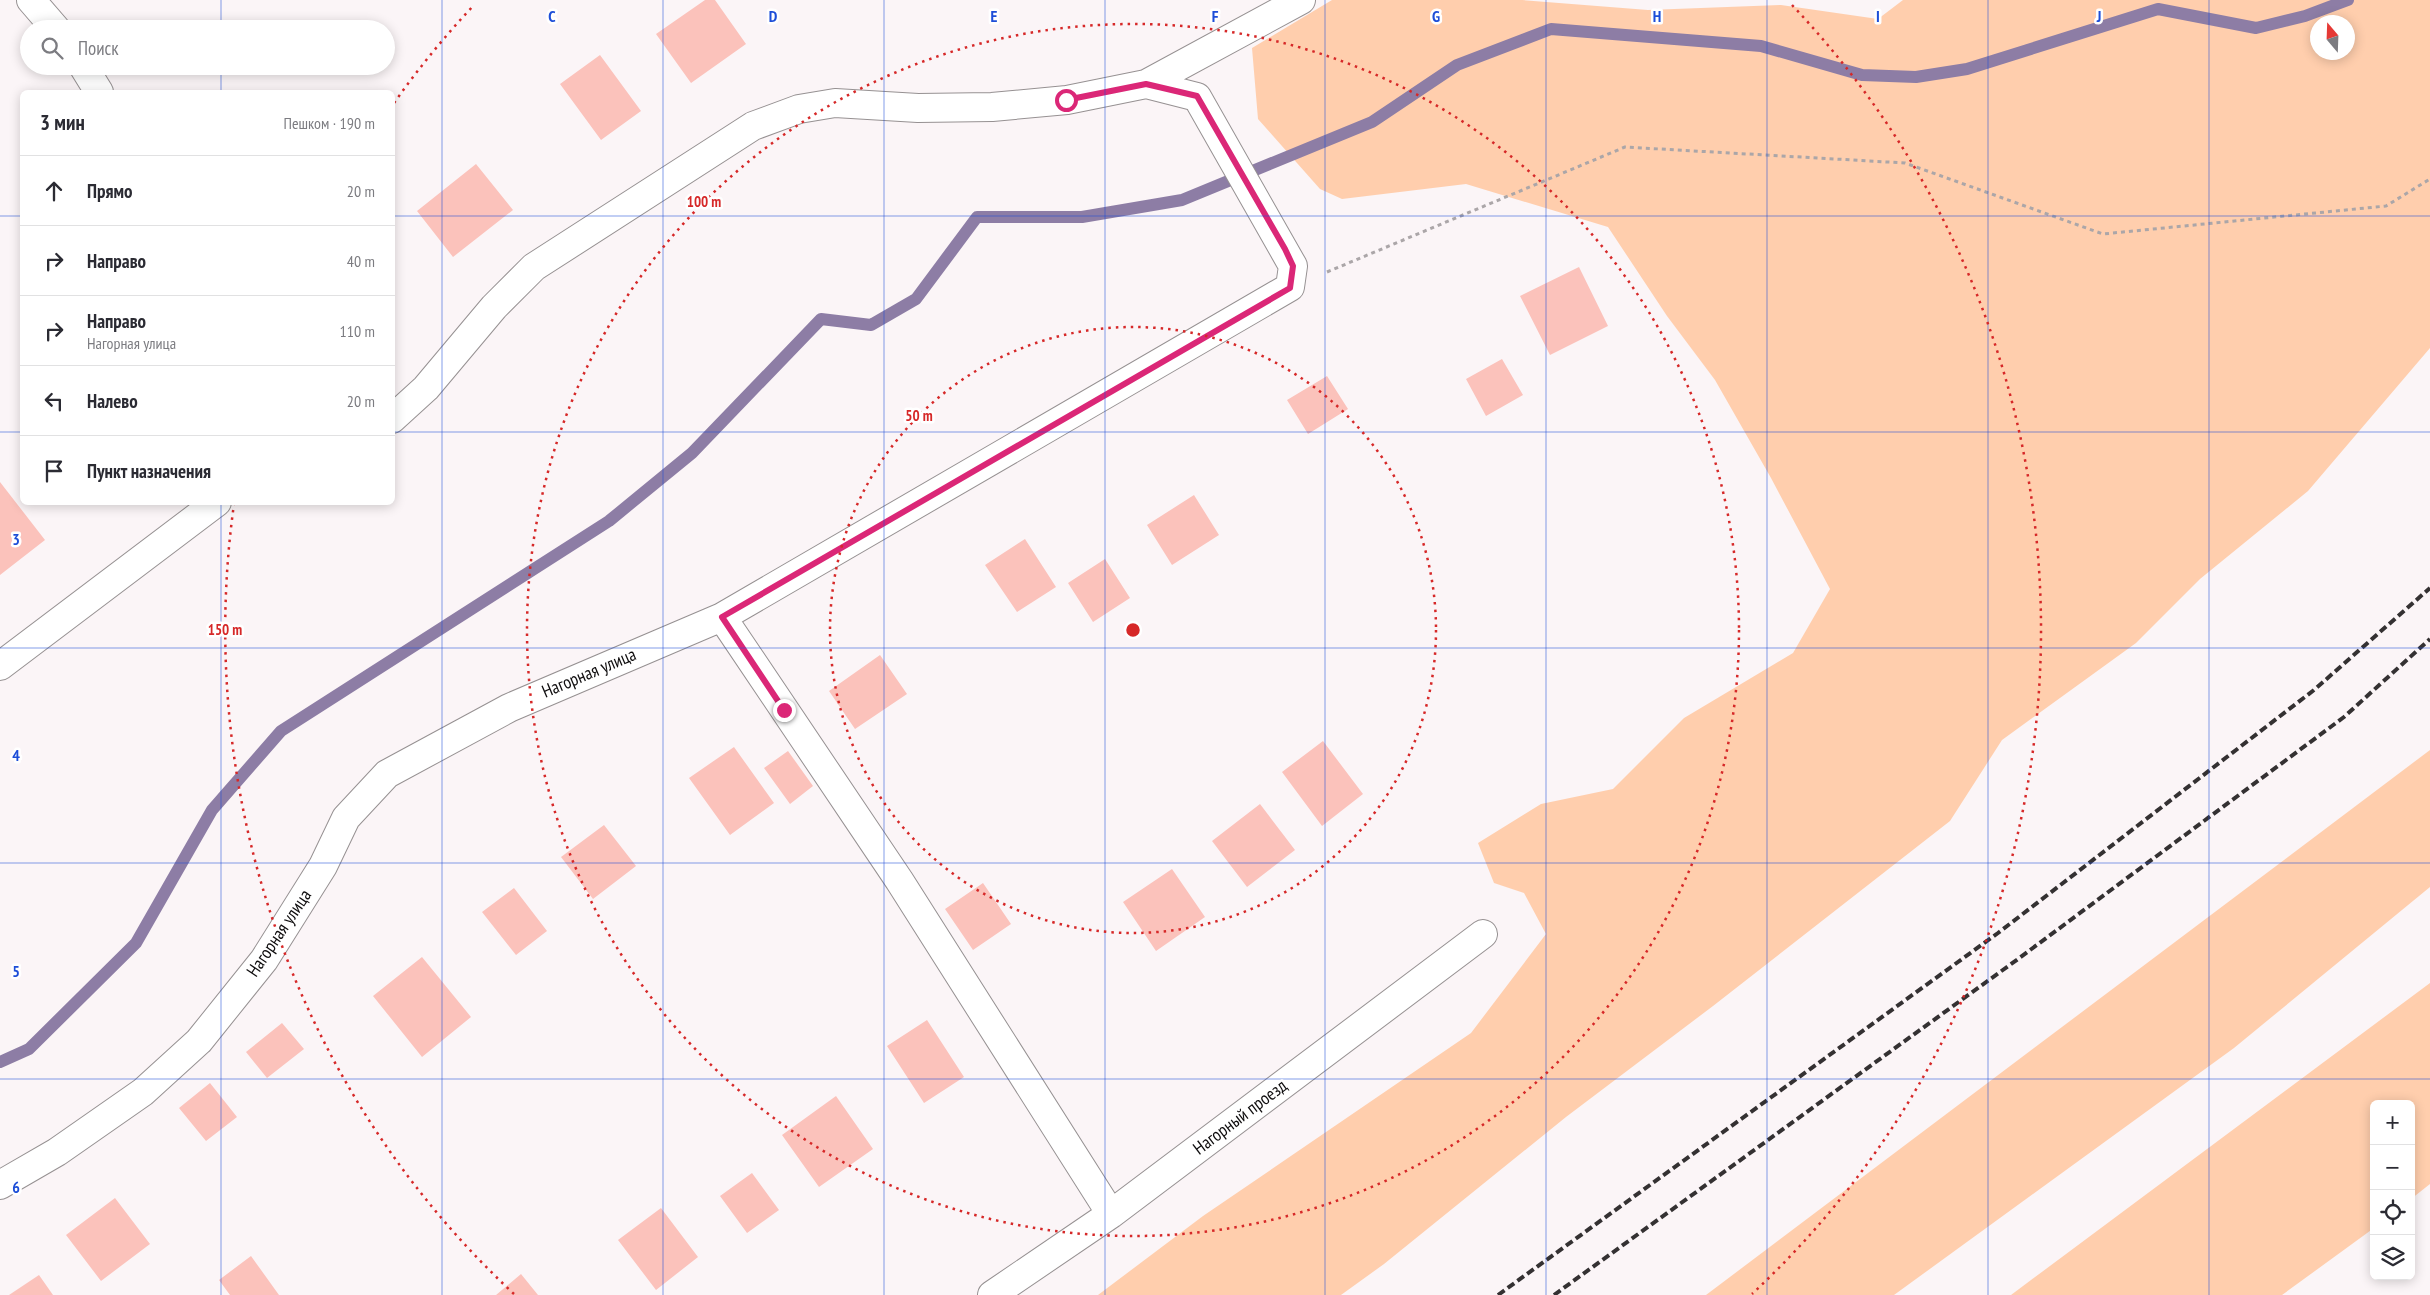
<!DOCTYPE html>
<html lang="ru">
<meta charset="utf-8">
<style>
:root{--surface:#fff;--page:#f2f2f3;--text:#2b2b33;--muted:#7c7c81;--line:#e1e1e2}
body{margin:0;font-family:"PT Sans Narrow",sans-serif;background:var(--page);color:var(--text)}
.controls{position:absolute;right:15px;bottom:15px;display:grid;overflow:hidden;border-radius:8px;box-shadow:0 2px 12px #0003}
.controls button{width:45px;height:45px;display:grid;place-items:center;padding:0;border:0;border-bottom:1px solid var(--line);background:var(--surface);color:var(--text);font:25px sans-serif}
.compass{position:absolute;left:2310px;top:15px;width:45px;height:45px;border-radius:50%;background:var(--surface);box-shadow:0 2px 12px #0003;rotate:341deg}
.stop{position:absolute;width:15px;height:15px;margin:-11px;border:4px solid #db2777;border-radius:50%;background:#fff}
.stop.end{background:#db2777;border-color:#fff;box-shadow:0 1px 5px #0008}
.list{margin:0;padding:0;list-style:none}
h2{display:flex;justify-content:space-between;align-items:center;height:65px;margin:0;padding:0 20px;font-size:21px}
h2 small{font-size:16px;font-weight:400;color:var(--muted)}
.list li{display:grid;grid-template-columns:32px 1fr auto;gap:15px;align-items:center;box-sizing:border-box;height:70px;padding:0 20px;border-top:1px solid var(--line)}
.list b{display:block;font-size:19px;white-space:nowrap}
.list p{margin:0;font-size:16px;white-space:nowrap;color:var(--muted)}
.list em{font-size:16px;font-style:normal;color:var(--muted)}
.icon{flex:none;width:28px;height:28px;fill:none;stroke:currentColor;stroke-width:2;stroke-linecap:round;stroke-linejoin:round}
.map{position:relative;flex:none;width:2430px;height:1295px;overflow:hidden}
.search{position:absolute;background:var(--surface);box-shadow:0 2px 12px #0003;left:20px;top:20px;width:375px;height:55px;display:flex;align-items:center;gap:12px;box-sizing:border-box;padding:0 18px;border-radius:28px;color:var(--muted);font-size:19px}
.panel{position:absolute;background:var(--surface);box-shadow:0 2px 12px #0003;left:20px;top:90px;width:375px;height:415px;border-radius:8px}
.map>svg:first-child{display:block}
.green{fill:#ffcead;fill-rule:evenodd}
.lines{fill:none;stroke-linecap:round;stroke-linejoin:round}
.stream{stroke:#8d7da5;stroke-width:12}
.building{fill:#fbc2bb}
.minor-casing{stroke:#969192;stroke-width:30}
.path{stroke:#aba6a8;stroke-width:3;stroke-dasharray:4 4;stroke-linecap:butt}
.minor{stroke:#fff;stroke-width:28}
.rail{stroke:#343132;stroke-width:4;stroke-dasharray:8 4;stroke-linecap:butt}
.route{stroke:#db2777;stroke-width:6}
.grid{fill:none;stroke:#1d4ed8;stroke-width:1;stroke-opacity:0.55}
.ring{fill:none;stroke:#d62828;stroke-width:2.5;stroke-dasharray:2.5 5}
.labels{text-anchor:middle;stroke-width:5;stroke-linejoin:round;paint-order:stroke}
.street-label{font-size:18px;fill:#0e0c0d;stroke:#fff}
.grid-label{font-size:16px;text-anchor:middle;font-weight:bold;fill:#1d4ed8;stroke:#fff;stroke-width:5;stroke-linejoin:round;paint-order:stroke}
.centre{fill:#d62828;stroke:#fff;stroke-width:2.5}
.ring-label{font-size:15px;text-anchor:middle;font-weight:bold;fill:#d62828;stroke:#fff;stroke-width:5;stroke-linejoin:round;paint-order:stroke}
</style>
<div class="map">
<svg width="2430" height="1295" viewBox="0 0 2430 1295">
<rect width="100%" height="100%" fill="#fbf5f7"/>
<path class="green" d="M 1332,0 L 1522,0 L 1648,10 L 1781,5 L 1878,19 L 1903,0 L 2430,0 L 2430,348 L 2308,491 L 2200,579 L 2136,643 L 2002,740 L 1950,821 L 1713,1006 L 1566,1117 L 1384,1264 L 1341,1295 L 1098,1295 L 1203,1216 L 1471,1033 L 1546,934 L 1524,893 L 1494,883 L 1478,843 L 1541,804 L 1613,789 L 1684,718 L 1793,653 L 1830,589 L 1771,478 L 1715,380 L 1667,316 L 1608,227 L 1466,184 L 1342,199 L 1320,189 L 1258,119 L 1252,48 ZM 2318,22 L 2348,22 L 2348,52 L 2318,52 Z
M 2430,750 L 2430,887 L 2234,1048 L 1894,1295 L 1706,1295 Z
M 2430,983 L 2430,1184 L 2411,1199 L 2411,1104 L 2374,1104 L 2374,1228 L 2282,1295 L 2011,1295 Z"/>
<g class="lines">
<path class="stream" d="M 0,1062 L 29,1049 L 136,943 L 212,810 L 281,731 L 609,521 L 692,453 L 821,319 L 871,325 L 916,299 L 977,217 L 1082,217 L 1182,200 L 1372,122 L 1457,65 L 1551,29 L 1761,46 L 1862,75 L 1916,77 L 1967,69 L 2158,9 L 2256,28 L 2305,16 L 2348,0"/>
</g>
<path class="building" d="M 705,0 L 715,0 L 746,44 L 691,83 L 656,34 Z
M 600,55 L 641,111 L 601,140 L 560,84 Z
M 476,164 L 513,210 L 453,257 L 417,211 Z
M 1579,267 L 1608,326 L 1550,355 L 1520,296 Z
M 1502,359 L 1523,395 L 1486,416 L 1466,379 Z
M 1327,376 L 1348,409 L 1308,434 L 1287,400 Z
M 0,482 L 45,540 L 0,575 Z
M 1194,495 L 1219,535 L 1172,565 L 1147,525 Z
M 1025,539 L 1056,587 L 1017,612 L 985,565 Z
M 1105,559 L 1130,598 L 1093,622 L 1068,583 Z
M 880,655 L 907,694 L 855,729 L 829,691 Z
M 1323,741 L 1363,794 L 1322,826 L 1282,772 Z
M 734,747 L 774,803 L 730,835 L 689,778 Z
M 788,751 L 813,786 L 790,804 L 764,768 Z
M 1260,804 L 1295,850 L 1247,887 L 1212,841 Z
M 604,825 L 636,866 L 593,899 L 561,857 Z
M 1172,869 L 1205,917 L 1156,951 L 1123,902 Z
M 983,883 L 1011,924 L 973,950 L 945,909 Z
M 514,888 L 547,931 L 516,955 L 482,912 Z
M 422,957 L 471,1017 L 422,1057 L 373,996 Z
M 927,1020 L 964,1077 L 924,1103 L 887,1046 Z
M 282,1023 L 304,1049 L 267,1078 L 246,1052 Z
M 210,1083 L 237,1117 L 206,1141 L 179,1108 Z
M 836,1096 L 873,1149 L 819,1187 L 782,1135 Z
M 752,1173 L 779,1210 L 747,1233 L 720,1196 Z
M 115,1198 L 150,1244 L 101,1281 L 66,1235 Z
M 661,1208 L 698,1257 L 656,1290 L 618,1240 Z
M 251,1256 L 279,1295 L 230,1295 L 219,1280 Z
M 521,1274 L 538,1295 L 496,1295 Z
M 39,1275 L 53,1295 L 9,1295 Z"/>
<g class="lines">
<defs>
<path id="minor" d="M 31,0 L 56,29
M 83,66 L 99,92
M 1146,84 L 1301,0
M 722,617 L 899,880 L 1111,1214
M 0,666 L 217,502
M 0,1185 L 57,1152 L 143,1092 L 199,1041 L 264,960 L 323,866 L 346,818 L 387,774 L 509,708 L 722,617 L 1290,287 L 1293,266 L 1197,97 L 1146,84 L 1067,100 L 992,107 L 918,108 L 835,103 L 799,109 L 753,126 L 534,267 L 494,307 L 426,388 L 392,419
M 992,1295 L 1111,1214 L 1483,934"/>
</defs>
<use href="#minor" class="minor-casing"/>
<path class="path" d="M 1327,272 L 1625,147 L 1905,163 L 2103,234 L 2386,206 L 2430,179"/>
<use href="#minor" class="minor"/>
<path class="rail" d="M 1498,1295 L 1998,933 L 2314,690 L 2430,588
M 1554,1295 L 2018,959 L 2344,717 L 2430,639"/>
</g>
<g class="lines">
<path class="route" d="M 784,710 L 722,617 L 1290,288 L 1293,266 L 1285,249 L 1197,96 L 1146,84 L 1066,100"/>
</g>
<path class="grid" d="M 221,0 L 221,29M 442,0 L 442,1295M 663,0 L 663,1295M 884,0 L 884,1295M 1105,0 L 1105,1295M 1325,0 L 1325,1295M 1546,0 L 1546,1295M 1767,0 L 1767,1295M 1988,0 L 1988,1295M 2209,0 L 2209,1295M 221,66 L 221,92M 0,216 L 22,216M 392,216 L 2430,216M 0,432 L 22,432M 392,432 L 2430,432M 221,502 L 221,1295M 0,648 L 2430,648M 0,863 L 2430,863M 0,1079 L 2430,1079"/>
<g class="ring">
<circle cx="1133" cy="630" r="303"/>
<circle cx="1133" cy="630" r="606"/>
<path d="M514 1294A908 908 0 0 1 234 504M394 103A908 908 0 0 1 474 5M1792 5A908 908 0 0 1 1752 1294"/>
</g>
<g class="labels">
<g class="street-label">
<text transform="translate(589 673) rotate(-23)" y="6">Нагорная улица</text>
<text transform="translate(279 933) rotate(-56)" y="6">Нагорная улица</text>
<text transform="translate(1240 1117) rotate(-37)" y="6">Нагорный проезд</text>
</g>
</g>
<g class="grid-label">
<text x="552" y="22">C</text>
<text x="773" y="22">D</text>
<text x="994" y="22">E</text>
<text x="1215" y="22">F</text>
<text x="1436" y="22">G</text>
<text x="1657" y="22">H</text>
<text x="1878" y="22">I</text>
<text x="2099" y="22">J</text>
<text x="16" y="545">3</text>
<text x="16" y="761">4</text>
<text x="16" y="977">5</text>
<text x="16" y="1193">6</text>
</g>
<circle cx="1133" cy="630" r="8" class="centre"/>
<g class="ring-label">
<text x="704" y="207">100 m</text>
<text x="919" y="421">50 m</text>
<text x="225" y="635">150 m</text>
</g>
</svg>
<div class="controls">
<button>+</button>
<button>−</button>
<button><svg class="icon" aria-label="locate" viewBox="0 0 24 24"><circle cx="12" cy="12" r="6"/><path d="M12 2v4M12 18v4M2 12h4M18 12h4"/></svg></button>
<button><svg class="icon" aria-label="layers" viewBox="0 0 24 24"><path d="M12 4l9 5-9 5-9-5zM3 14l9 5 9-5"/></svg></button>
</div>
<svg class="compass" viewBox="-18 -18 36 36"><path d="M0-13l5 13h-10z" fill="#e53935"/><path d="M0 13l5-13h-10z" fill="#7c7c81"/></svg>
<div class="stop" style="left:1066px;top:100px"></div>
<div class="stop end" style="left:784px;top:710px"></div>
<div class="search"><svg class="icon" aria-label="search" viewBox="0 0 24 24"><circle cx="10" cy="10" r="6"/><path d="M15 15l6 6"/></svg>Поиск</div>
<section class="panel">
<h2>3 мин<small>Пешком · 190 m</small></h2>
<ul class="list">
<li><svg class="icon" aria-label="ahead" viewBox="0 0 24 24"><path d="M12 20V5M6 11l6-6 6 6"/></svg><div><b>Прямо</b></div><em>20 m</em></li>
<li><svg class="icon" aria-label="right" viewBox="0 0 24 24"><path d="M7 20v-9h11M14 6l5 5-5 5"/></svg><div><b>Направо</b></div><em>40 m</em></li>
<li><svg class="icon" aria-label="right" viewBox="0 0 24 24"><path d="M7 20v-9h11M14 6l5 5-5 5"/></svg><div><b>Направо</b><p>Нагорная улица</p></div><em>110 m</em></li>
<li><svg class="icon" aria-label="left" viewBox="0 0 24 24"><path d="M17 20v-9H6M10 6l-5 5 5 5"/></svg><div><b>Налево</b></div><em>20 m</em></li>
<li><svg class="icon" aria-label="arrive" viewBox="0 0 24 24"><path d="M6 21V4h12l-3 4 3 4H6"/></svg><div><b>Пункт назначения</b></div></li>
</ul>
</section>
</div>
